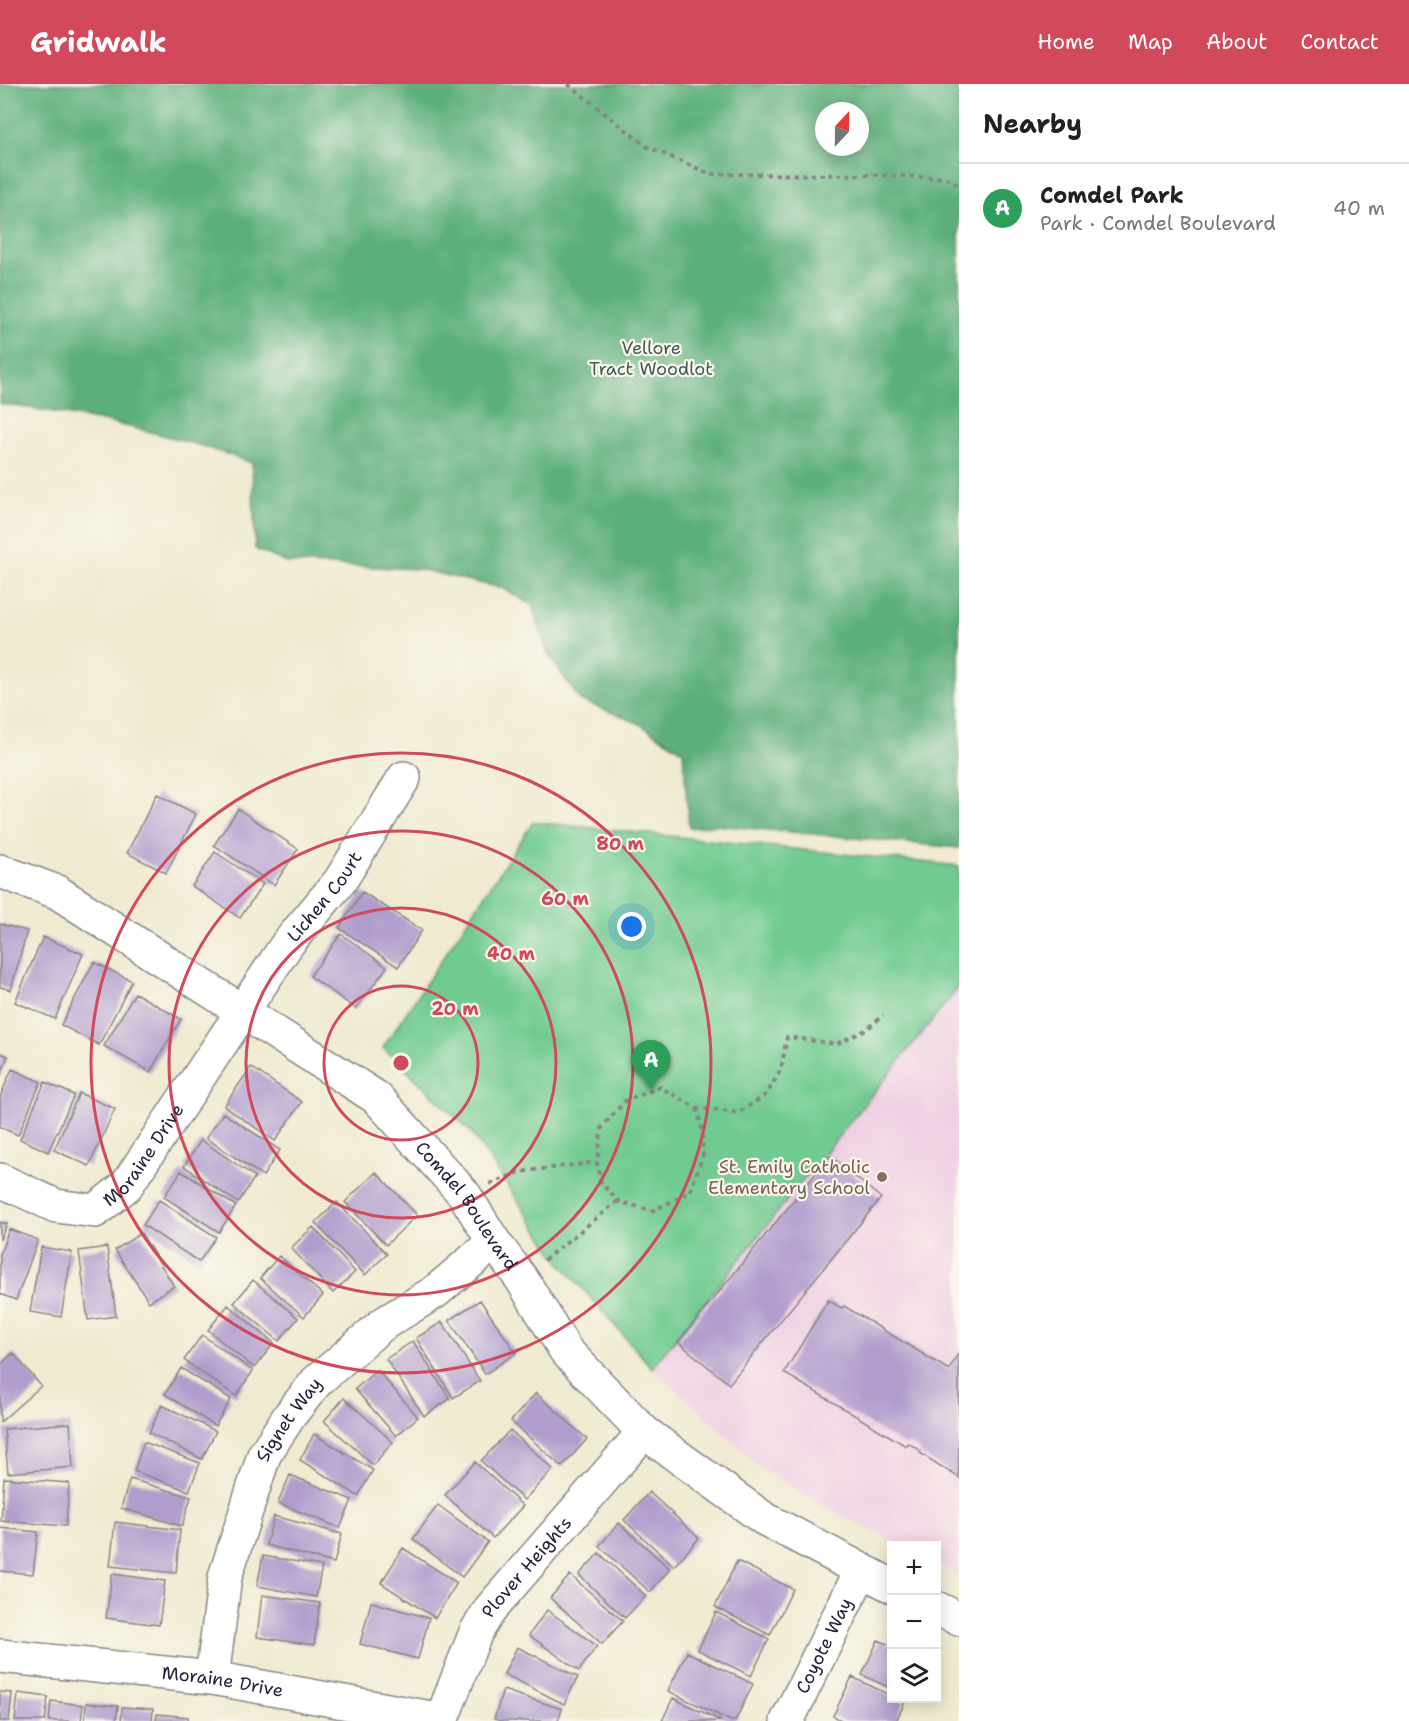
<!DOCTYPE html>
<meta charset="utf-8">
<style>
:root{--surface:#fff;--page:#f2f2f2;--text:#202124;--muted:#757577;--line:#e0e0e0;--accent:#d1495b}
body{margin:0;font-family:"Shantell Sans",sans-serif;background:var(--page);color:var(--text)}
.controls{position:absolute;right:18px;bottom:18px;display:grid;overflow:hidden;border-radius:0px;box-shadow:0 3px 15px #0003}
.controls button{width:54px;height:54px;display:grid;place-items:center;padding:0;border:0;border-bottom:2px solid var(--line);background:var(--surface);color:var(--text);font:30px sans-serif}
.compass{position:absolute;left:815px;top:18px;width:54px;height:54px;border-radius:50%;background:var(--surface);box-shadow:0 3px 15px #0003;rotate:22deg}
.you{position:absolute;left:632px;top:843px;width:21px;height:21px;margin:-15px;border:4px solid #fff;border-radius:50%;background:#1a73e8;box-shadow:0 0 0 9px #1a73e833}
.badge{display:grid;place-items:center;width:39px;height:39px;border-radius:50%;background:var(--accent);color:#fff;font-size:20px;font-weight:700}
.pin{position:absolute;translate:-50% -50px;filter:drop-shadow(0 2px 3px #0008)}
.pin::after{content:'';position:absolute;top:32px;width:21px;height:18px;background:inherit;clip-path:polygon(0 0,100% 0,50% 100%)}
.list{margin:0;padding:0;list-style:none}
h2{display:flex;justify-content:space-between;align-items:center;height:78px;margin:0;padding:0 24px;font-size:26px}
h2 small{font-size:20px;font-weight:400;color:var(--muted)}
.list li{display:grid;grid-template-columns:39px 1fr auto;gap:18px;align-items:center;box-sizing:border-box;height:90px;padding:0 24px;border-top:2px solid var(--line)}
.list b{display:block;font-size:22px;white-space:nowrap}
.list p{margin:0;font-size:20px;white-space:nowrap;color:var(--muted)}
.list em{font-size:20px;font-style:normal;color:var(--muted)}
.icon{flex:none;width:33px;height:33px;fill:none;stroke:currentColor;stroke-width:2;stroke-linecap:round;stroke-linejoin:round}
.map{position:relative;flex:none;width:959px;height:1637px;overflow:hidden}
header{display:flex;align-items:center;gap:36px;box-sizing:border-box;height:84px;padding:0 30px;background:var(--accent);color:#fff}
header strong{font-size:28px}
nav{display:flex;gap:33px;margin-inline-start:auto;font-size:21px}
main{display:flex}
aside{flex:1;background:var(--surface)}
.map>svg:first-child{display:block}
.built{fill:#f0d0e4}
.green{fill:#71cb91;stroke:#4a7666;stroke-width:1.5}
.forest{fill:#5caf7b;stroke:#3f685b;stroke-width:1.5;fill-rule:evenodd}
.building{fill:#b19dcd}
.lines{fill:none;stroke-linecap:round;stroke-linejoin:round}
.minor-casing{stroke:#888686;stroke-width:36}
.path{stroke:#888686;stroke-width:4;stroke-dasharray:4.5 4.5;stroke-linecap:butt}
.minor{stroke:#fff;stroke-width:33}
.ring{fill:none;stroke:#d1495b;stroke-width:3}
.education-dot{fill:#8d6e63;stroke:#fbf7ec;stroke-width:2}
.labels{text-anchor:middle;stroke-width:4.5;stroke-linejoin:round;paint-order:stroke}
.park-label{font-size:18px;fill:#3e5d59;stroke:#fbf7ec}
.street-label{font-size:18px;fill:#22223b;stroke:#fbf7ec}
.education-label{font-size:18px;fill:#785e54;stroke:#fbf7ec;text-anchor:end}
.centre{fill:#d1495b;stroke:#fbf7ec;stroke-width:3}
.ring-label{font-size:18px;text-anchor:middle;font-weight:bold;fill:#d1495b;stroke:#fbf7ec;stroke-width:4.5;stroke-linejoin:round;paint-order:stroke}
</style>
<header>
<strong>Gridwalk</strong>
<nav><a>Home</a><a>Map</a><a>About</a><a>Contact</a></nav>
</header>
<main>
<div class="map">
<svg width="959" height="1637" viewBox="0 0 959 1637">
<rect width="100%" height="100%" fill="#fbf7ec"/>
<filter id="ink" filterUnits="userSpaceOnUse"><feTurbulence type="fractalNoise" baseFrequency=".0167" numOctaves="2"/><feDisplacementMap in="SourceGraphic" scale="12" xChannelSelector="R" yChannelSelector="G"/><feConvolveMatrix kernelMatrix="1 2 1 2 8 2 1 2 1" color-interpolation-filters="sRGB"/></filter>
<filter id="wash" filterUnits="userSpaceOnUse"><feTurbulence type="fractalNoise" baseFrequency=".008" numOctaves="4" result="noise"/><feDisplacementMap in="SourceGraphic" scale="24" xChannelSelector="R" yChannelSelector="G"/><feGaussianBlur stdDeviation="1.35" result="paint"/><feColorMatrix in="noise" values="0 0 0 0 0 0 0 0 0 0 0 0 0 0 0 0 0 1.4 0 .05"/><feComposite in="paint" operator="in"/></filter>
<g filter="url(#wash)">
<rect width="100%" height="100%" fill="#efead0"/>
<path class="built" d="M 959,903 L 959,1490 L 937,1479 L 936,1462 L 901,1461 L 841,1432 L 763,1386 L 652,1284 Z"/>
<path class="green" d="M 533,738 L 959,782 L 959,903 L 652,1284 L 561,1180 L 471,1048 L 383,964 Z"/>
<path class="forest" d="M 0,0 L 959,0 L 959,764 L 715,741 L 689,744 L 683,667 L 638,639 L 580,616 L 548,570 L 532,521 L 502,504 L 418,485 L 287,479 L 255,465 L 252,379 C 171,349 85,331 0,320 ZM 824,27 L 860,27 L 860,63 L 824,63 Z"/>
<g id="blocks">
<path class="building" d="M 157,710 L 196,730 L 166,789 L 127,769 Z
M 238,725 L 298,765 L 274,801 L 214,761 Z
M 215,768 L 263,800 L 240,834 L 192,802 Z
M 362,808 L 422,846 L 398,883 L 339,844 Z
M 0,840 L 27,847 L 11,906 L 0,903 Z
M 341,850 L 387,883 L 356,925 L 310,892 Z
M 43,853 L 83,870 L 55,935 L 15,918 Z
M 94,878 L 132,897 L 99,961 L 61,941 Z
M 135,909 L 181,935 L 150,988 L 104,962 Z
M 0,969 L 8,972 L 0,993 Z
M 251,983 L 302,1018 L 275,1057 L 224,1022 Z
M 12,985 L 41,998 L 18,1051 L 0,1043 L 0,1013 Z
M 45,998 L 74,1011 L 48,1068 L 20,1055 Z
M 79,1009 L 115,1025 L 89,1082 L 54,1066 Z
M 223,1029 L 280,1066 L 263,1092 L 206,1054 Z
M 201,1056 L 255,1093 L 238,1119 L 184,1082 Z
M 830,1072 L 881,1114 L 729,1300 L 678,1258 Z
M 181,1087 L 236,1122 L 219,1148 L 164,1113 Z
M 376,1088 L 417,1131 L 386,1161 L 345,1118 Z
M 159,1116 L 216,1153 L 199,1178 L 143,1141 Z
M 337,1118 L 387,1170 L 365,1191 L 315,1139 Z
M 0,1138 L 7,1140 L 0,1156 Z
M 313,1143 L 355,1188 L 333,1209 L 291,1164 Z
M 9,1145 L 38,1156 L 16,1216 L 0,1210 L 0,1170 Z
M 141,1149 L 174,1202 L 149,1218 L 115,1166 Z
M 41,1163 L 72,1168 L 61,1233 L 30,1228 Z
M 107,1163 L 116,1232 L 88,1236 L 79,1167 Z
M 279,1172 L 323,1211 L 304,1233 L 260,1194 Z
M 253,1196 L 298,1234 L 279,1257 L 234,1219 Z
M 480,1216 L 516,1269 L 485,1290 L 449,1236 Z
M 828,1216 L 842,1224 L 844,1222 L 949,1286 L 959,1268 L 959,1394 L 920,1369 L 921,1367 L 908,1359 L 906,1362 L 784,1289 Z
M 228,1221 L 274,1259 L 254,1284 L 208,1246 Z
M 442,1238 L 480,1297 L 453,1314 L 416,1254 Z
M 202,1251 L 253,1287 L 236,1312 L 184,1276 Z
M 413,1257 L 450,1315 L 424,1332 L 386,1275 Z
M 13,1269 L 41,1302 L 0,1338 L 0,1281 Z
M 181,1284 L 231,1315 L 215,1342 L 165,1310 Z
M 377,1286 L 418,1333 L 396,1352 L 355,1305 Z
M 536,1309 L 587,1355 L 562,1383 L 511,1337 Z
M 344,1314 L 393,1358 L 373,1381 L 324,1337 Z
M 162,1321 L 216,1347 L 202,1375 L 149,1349 Z
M 70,1339 L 73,1383 L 8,1389 L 4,1345 Z
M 510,1346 L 553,1385 L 524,1416 L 481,1377 Z
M 314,1350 L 373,1386 L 358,1412 L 300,1376 Z
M 144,1358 L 200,1379 L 189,1407 L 134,1387 Z
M 475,1378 L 523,1422 L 493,1454 L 445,1411 Z
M 290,1391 L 352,1416 L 340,1444 L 278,1419 Z
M 4,1394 L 69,1399 L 66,1442 L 1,1437 Z
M 130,1395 L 191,1413 L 182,1442 L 121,1424 Z
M 649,1408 L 699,1454 L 674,1482 L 624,1436 Z
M 438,1421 L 488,1458 L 462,1493 L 413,1455 Z
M 274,1432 L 342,1450 L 334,1479 L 266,1461 Z
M 115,1438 L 180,1446 L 176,1489 L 110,1482 Z
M 619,1439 L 670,1485 L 650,1508 L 599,1462 Z
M 0,1444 L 38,1448 L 33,1490 L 0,1487 Z
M 403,1464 L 457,1499 L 435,1534 L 381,1499 Z
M 599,1469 L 646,1512 L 625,1534 L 579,1491 Z
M 263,1472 L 322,1482 L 316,1513 L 257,1502 Z
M 737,1477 L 793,1505 L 770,1551 L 715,1523 Z
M 112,1490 L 165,1497 L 159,1541 L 106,1534 Z
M 570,1491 L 623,1537 L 602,1560 L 550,1514 Z
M 262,1511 L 320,1519 L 314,1561 L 257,1553 Z
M 371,1518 L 429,1534 L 418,1575 L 360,1560 Z
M 547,1526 L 597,1562 L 579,1587 L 529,1551 Z
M 716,1528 L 769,1555 L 751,1592 L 698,1566 Z
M 878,1556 L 892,1562 L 892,1605 L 862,1591 Z
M 517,1563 L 578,1593 L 564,1620 L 504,1590 Z
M 687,1568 L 753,1600 L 735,1637 L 731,1637 L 668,1607 Z
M 852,1593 L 892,1612 L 892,1614 L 905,1618 L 896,1637 L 843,1637 L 833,1632 Z
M 503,1606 L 562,1625 L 558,1637 L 501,1637 L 494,1635 Z
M 0,1608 L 12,1609 L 9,1637 L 0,1637 Z
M 18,1609 L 48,1613 L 45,1637 L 15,1637 Z
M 673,1614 L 721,1637 L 662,1637 Z
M 51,1617 L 83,1621 L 81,1637 L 49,1637 Z
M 86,1619 L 118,1622 L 116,1637 L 85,1637 Z
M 122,1623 L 153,1625 L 152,1637 L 121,1637 Z
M 157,1630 L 188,1633 L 188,1637 L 156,1637 Z"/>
</g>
</g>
<g filter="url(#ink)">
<use href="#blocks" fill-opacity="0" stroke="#888686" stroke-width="1.5"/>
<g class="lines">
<defs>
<g id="minor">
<path id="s1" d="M 0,787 L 57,808 L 377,1014 L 464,1110 L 494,1158 L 521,1194 L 566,1267 L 644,1348 L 763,1434 L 892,1502"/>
<path id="s2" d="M 0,1096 L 56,1122 L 95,1127 L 126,1102 L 288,859 L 340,797 L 404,694"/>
<path d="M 936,1524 L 959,1535"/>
<path id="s3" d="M 0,1572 L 212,1594 L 442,1636"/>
<path id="s4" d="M 212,1594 L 225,1493 L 264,1371 L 290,1331 L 317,1297 L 383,1240 L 435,1208 L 494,1158"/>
<path id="s5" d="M 441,1637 L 476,1548 L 491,1524 L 644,1348"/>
<path id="s6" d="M 787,1637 L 861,1487"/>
</g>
</defs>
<use href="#minor" class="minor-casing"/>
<path class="path" d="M 568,0 L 646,62 L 710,90 L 881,91 L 946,94 L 959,101
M 697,1024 L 702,1046 L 703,1071 L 690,1108 L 652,1127 L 618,1117 L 601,1099 L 597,1078 L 602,1043 L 625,1017 L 660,1003 L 697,1024 L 738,1029 L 767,1010 L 781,985 L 787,953 L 836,960 L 866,946 L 883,931
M 490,1100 L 520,1088 L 597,1078
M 544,1176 L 618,1117"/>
<use href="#minor" class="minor"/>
</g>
</g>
<g class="ring">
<circle cx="401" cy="979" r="77"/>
<circle cx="401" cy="979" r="155"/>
<circle cx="401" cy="979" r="232"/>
<circle cx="401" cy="979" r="310"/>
</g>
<circle class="education-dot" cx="882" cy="1093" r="6"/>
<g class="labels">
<g class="park-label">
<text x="651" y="270">Vellore<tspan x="651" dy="21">Tract Woodlot</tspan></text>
</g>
<g class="street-label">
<text dy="6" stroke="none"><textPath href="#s2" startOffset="492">Lichen Court</textPath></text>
<text dy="6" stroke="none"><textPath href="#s2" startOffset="176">Moraine Drive</textPath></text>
<text dy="6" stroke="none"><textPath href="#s1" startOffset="582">Comdel Boulevard</textPath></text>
<text dy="6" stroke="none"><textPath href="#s4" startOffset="273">Signet Way</textPath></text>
<text dy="6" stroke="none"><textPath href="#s5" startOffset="178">Plover Heights</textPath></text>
<text dy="6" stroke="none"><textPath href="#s6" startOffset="84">Coyote Way</textPath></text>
<text dy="6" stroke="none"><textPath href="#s3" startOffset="224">Moraine Drive</textPath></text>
</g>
<g class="education-label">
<text x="870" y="1089">St. Emily Catholic<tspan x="870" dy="21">Elementary School</tspan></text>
</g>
</g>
<circle cx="401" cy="979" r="9" class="centre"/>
<g class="ring-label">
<text x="620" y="766">80 m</text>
<text x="565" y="821">60 m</text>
<text x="511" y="876">40 m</text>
<text x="455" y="931">20 m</text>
</g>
</svg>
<div class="controls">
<button>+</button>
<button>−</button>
<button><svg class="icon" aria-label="layers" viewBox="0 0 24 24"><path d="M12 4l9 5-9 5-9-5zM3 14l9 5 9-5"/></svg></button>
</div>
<svg class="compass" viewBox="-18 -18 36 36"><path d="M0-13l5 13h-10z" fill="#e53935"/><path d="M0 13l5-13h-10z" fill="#757577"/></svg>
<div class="you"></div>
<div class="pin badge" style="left:651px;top:1006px;background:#2e9e5b">A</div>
</div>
<aside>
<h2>Nearby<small></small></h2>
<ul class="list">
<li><span class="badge" style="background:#2e9e5b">A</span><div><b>Comdel Park</b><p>Park · Comdel Boulevard</p></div><em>40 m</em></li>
</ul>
</aside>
</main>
